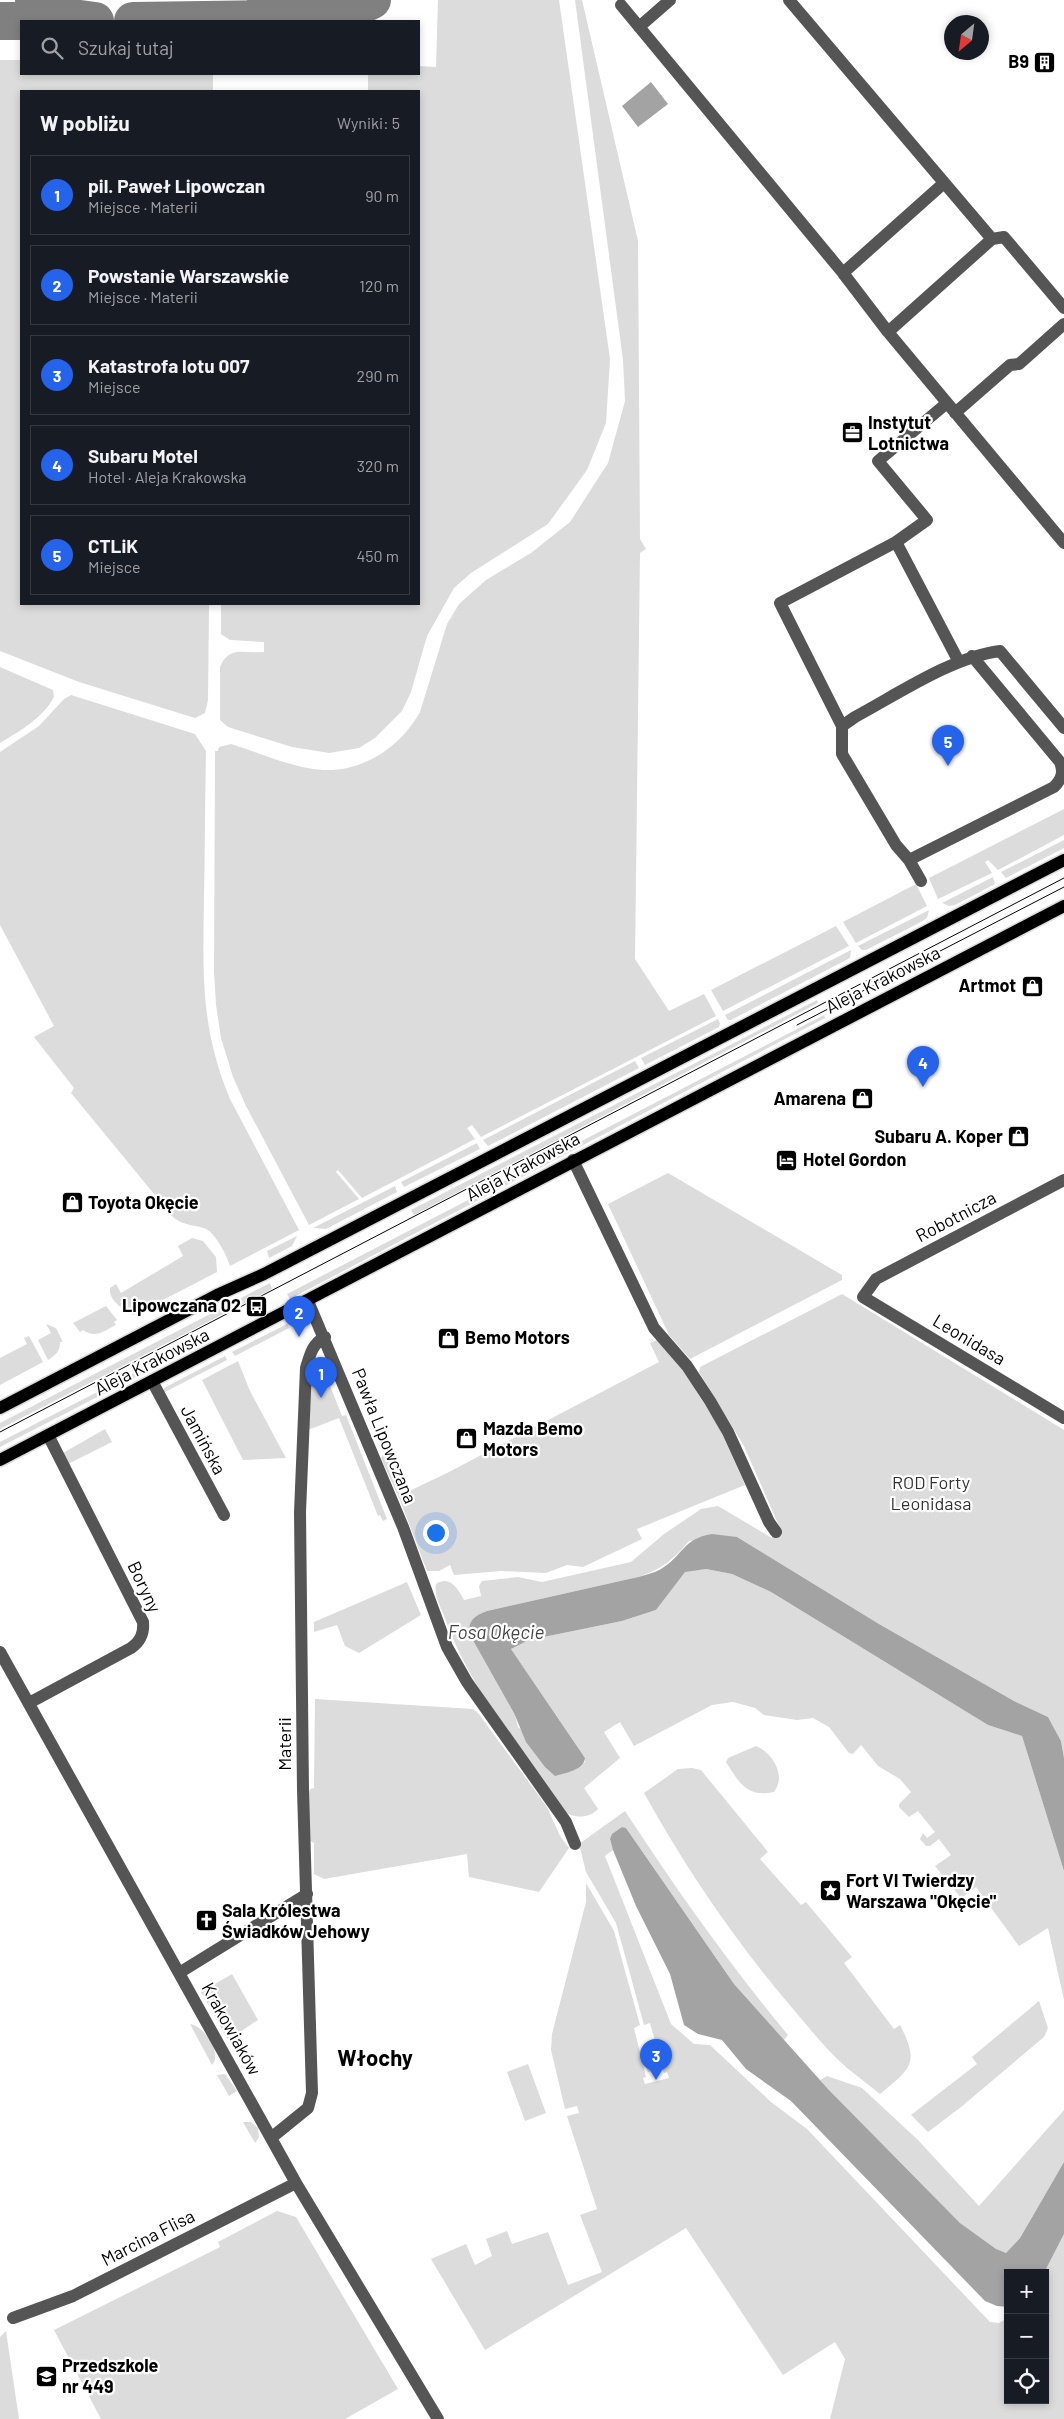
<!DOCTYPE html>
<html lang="pl">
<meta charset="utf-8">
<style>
:root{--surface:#171b24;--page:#20242c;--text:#f1f3f6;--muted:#9ea1a6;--line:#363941;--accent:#2563eb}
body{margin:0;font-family:Barlow,sans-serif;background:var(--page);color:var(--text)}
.controls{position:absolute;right:15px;bottom:15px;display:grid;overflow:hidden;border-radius:0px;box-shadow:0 2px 8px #0003}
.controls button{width:45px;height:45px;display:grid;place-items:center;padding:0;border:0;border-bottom:1px solid var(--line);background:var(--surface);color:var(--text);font:25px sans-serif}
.compass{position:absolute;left:944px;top:15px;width:45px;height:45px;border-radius:50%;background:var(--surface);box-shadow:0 2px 8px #0003;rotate:209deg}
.you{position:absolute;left:435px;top:1532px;width:18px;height:18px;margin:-12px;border:4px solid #fff;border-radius:50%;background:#1a73e8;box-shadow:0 0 0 8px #1a73e833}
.badge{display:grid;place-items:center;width:32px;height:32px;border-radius:50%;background:var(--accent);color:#fff;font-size:16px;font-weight:700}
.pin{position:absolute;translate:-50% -41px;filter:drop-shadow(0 1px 2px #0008)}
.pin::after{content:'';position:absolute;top:26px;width:18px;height:15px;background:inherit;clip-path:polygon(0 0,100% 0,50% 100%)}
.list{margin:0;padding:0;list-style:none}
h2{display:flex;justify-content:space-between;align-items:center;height:65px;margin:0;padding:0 20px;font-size:21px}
h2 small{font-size:16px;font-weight:400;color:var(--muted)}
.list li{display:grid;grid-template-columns:32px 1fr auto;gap:15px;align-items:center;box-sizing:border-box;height:80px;margin:0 10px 10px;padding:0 10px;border:1px solid var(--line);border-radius:0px}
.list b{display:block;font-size:19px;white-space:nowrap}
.list p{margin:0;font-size:16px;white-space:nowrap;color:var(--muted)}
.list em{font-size:16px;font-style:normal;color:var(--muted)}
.icon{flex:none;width:28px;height:28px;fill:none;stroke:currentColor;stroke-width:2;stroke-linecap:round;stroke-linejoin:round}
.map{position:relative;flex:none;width:1064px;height:2419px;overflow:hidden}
.search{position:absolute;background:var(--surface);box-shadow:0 2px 8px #0003;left:20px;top:20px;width:400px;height:55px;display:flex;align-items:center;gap:12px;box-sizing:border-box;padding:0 18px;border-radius:0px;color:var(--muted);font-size:19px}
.panel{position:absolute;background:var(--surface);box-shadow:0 2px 8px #0003;left:20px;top:90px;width:400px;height:515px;border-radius:0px}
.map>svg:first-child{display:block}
.green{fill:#dcdcdc}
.water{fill:#a3a3a3}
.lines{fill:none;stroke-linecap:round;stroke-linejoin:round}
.taxiway{stroke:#808080;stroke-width:38}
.runway{stroke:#808080;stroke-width:92}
.major-casing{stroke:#dbdbdb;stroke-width:15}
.minor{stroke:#555;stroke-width:12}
.major{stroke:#000;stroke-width:12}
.tram{stroke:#000;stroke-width:1}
.labels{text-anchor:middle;stroke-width:4.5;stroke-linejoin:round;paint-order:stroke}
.poi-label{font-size:18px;font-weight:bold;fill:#000;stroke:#fff;text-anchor:start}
.street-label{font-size:18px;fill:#000;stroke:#fff}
.park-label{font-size:18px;fill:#333;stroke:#fff}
.water-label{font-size:19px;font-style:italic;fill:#444;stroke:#fff}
.district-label{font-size:22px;font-weight:bold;fill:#000;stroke:#fff}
</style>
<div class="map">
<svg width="1064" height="2419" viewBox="0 0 1064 2419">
<rect width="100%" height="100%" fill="#fff"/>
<path class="green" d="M 438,0 L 559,0 L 610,359 L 606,423 L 587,470 L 548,524 L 471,573 L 454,588 L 427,636 L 411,692 L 402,711 L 375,738 L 359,748 L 329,753 L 292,747 L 228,727 L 220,720 L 220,667 C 229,645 245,654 264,652 L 264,642 L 230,640 L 221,634 L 221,604 L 419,604 L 419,91 L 368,91 L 368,74 L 419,74 L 419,66 L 436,67 Z
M 575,0 L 582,0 L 638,241 L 640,539 L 646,549 L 640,553 L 635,959 L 669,1011 L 704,994 L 716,1016 L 481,1137 L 472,1125 L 467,1128 L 475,1139 L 362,1198 L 338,1170 L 336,1172 L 359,1199 L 309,1225 L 246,1106 L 233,1077 L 221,1038 L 216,1005 L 214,972 L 215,751 L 218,751 L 219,747 L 231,744 C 260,753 292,768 323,770 C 364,772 401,746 420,712 L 447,624 L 459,604 L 486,580 L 531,553 L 570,522 L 608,463 L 625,401 L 623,360 Z
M 0,60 L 21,60 L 21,74 L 213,74 L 213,91 L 21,91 L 21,604 L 209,604 L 208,700 L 205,713 L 195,718 L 79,682 L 0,651 Z
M 0,667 L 53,690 L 54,697 C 43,718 20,731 0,743 Z
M 71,695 L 195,734 L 206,751 C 205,799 205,848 204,896 C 203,973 200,1027 230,1099 L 299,1230 L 230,1266 C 227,1256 216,1234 206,1229 C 195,1224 185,1227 173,1217 L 71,1093 L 74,1088 L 34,1037 L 54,1026 L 0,925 L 0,752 L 39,726 L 64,699 Z
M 1064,809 L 1064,835 L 998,870 L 988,860 L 985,862 L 992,873 L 938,899 L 929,878 Z
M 1064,840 L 1064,848 L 1006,878 L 1001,872 Z
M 993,877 L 995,884 L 955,905 L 949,906 L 942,903 Z
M 916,884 L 927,906 L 856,943 L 843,922 Z
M 929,910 L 927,918 L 921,922 L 866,950 L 862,950 L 858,946 Z
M 836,926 L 849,946 L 723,1011 L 711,990 Z
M 851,950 L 850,958 L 731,1020 L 728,1020 L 725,1015 Z
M 817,1000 L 818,1003 L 414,1215 L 411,1210 Z
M 824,1015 L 825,1018 L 290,1299 L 287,1294 Z
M 718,1019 L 720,1023 L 719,1027 L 645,1065 L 641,1058 Z
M 635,1061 L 639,1068 L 488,1146 L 483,1140 Z
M 477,1143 L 480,1149 L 404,1187 L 401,1182 Z
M 668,1173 L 842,1275 L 842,1280 L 690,1359 L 669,1335 L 608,1204 Z
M 395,1186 L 397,1192 L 326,1229 L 313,1228 Z
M 297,1236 L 292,1246 L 269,1258 L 267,1251 Z
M 192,1238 L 203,1241 L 216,1257 L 217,1272 L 134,1315 C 124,1311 108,1300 110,1288 L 116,1284 L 121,1293 L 183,1256 L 178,1246 Z
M 270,1283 L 272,1289 L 0,1429 L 0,1423 Z
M 842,1294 L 1064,1430 L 1064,1758 L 1061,1741 L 1048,1717 L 1014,1701 L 879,1624 L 737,1537 L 689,1541 C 672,1561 662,1569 638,1577 L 487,1611 L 518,1727 L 571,1771 L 585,1762 L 585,1758 L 511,1649 L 529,1640 L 622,1621 L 656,1610 L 685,1571 L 706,1569 L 732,1574 L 771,1592 L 988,1725 L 1022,1736 L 1064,1871 L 1064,2000 L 1048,1928 L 1019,1946 L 976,1887 L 961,1898 L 935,1866 L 951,1855 L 939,1839 L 930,1846 L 926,1846 L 920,1839 L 923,1833 L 927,1838 L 935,1832 L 918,1811 L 909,1817 L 899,1807 L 899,1804 L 911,1792 L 900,1779 L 878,1766 L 861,1745 L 853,1754 L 849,1753 L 829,1727 L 813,1718 L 797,1720 L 764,1715 L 755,1708 L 733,1702 L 712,1705 L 634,1746 L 620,1722 L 604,1732 L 620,1758 L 584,1788 L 598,1809 C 590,1818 575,1819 565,1812 C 521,1749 468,1687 443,1613 C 439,1604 434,1594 436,1584 C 450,1575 458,1589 464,1600 L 481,1596 L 479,1586 L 482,1581 L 518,1577 L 542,1582 L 631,1562 L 664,1534 L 701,1509 L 718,1506 L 772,1538 L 779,1526 L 744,1446 L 699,1372 L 700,1367 Z
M 106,1306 L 117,1320 L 114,1322 L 116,1325 C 104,1331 95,1339 83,1330 L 80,1332 L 73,1323 Z
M 46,1324 L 56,1328 L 63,1342 L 60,1342 C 60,1351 56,1355 48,1360 L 38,1340 L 51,1333 Z
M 287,1324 L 289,1328 L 235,1356 L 232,1352 Z
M 29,1336 L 43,1362 L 0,1385 L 0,1358 L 27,1344 L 24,1338 Z
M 657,1340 L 693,1382 L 696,1391 L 719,1427 L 745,1485 L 637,1529 L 642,1539 L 583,1567 L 567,1565 L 546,1573 L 501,1571 L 454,1575 L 450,1565 L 439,1571 L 427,1571 L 400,1500 L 381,1458 L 384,1452 L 386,1450 L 405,1493 L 447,1473 L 659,1362 L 650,1343 Z
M 225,1356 L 227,1360 L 163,1393 L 164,1388 Z
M 319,1358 L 342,1416 L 346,1415 L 387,1519 L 383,1521 L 380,1515 L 378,1516 L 339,1418 L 308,1430 L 311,1369 L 314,1359 Z
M 238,1361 L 250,1391 L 286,1458 L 243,1460 L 202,1380 Z
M 148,1366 L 150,1370 L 0,1447 L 0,1442 Z
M 105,1429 L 112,1442 L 68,1464 L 63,1453 Z
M 407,1582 L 421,1615 L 359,1653 L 345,1646 L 337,1625 L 314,1632 L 314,1622 Z
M 315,1699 L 473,1709 L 479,1714 L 547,1807 L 560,1836 L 569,1848 L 539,1892 L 469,1877 L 467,1854 L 324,1879 L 314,1874 L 314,1843 L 310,1841 L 308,1795 L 310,1789 L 314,1788 Z
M 756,1746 C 772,1753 787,1775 774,1792 C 746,1798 739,1782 726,1762 L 728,1758 Z
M 692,1768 L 701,1770 L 768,1852 L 760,1859 L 801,1905 L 806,1902 L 852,1957 L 844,1963 L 894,2029 L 900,2025 C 920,2064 911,2068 880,2094 C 869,2085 858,2077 847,2068 C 825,2049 807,2025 788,2003 C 733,1938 685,1867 644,1793 L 678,1769 Z
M 625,1811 C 676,1889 729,1964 788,2035 L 784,2040 L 734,1984 L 626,1828 L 622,1827 L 610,1839 L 613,1850 L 605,1856 L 671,2024 L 694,2044 L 710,2045 L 771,2102 L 807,2129 L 990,2322 L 999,2323 L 1008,2318 L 1008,2400 L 1045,2400 L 1044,2273 L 1064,2234 L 1064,2419 L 830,2419 L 845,2359 L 835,2342 L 783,2375 L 686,2228 L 485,2350 L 431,2259 L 466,2244 L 475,2265 L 492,2256 L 486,2239 L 507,2231 L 512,2244 L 548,2232 L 568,2285 L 602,2272 L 580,2215 L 597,2209 L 567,2116 L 579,2113 L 577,2106 L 565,2109 L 551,2050 L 552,2034 L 586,1902 L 586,1883 L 614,1931 L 640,2025 L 634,2028 L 646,2077 L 643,2078 L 645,2084 L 669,2078 L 667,2072 L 664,2073 L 650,2023 L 644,2025 L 616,1923 L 586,1872 L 579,1844 Z
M 232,1974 L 258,2020 L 228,2040 L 201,1992 Z
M 1039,2001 L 1048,2028 L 1044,2037 L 961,2107 L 928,2132 L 911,2115 L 977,2064 L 972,2057 Z
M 190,2024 C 204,2026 223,2053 212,2065 Z
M 654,2045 L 660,2069 L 648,2072 L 641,2049 Z
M 528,2064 L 546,2113 L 525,2121 L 507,2072 Z
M 225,2074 L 237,2091 L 229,2096 L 217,2075 Z
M 827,2076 L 862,2088 L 918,2140 L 979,2206 L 1064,2110 L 1064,2162 L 1020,2238 L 1006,2253 L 996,2250 L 960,2223 L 828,2089 L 820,2080 Z
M 243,2122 L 251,2122 L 258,2128 L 259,2137 L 255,2143 Z
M 277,2211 L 296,2217 L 398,2389 L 345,2419 L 101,2419 L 54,2330 L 220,2247 L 218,2242 Z
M 6,2331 L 19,2419 L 0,2419 L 0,2337 Z"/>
<path class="water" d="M 651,82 L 668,104 L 638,127 L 622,106 Z
M 712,1534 L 737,1537 L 879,1624 L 1014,1701 L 1048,1717 L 1061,1741 L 1064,1758 L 1064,1871 L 1022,1736 L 988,1725 L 771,1592 L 732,1574 L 706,1569 L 685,1572 L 656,1610 L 622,1621 L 529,1640 L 511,1649 L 585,1758 C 584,1770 565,1773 555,1776 L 545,1767 L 526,1742 L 514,1713 L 469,1633 C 469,1619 475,1616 487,1611 L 638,1577 C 645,1575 654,1573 661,1569 C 684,1555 682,1539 712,1534 Z
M 622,1827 L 626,1828 L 734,1984 L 828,2089 L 960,2223 L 996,2249 L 1006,2253 L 1020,2238 L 1064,2162 L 1064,2234 L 1044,2273 L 1008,2273 L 1008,2307 L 997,2306 L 985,2301 L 791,2101 L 746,2069 L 722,2040 L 698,2034 L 684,2025 L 670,1974 L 636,1906 L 613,1850 L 610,1839 L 612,1834 Z"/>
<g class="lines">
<path class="taxiway" d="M 34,0 L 72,18 L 95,21
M 0,21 L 27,21
M 133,21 L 331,18 L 344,14 L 372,0"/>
<path class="runway" d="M 293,21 L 293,0"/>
<defs>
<path id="major" d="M 0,1408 L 217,1295 L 264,1274 L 1064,860
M 0,1460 L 1064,906"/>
</defs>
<use href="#major" class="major-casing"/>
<path class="minor" d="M 789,0 L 992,239 L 1004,237 L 1064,308
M 621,5 L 843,273 L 888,332 L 1064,543
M 639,27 L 670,0
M 843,273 L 944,183
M 888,332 L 992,239
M 955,413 L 1010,365 L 1019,364 L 1064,324
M 896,542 L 927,520 L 878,461 L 947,403
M 842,726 L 855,717 C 898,694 952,657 1000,651 L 1064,728
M 909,860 L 1054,787 C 1062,779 1064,772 1060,762 L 972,656
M 921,881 L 909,860 L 896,845 L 842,754 L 842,726 L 780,603 L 896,542 L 959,662
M 573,1160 L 654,1328 L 687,1366 L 710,1401 L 728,1432 L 769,1522 L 776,1532
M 1064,1180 L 876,1279 L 863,1297 L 1064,1418
M 308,1301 L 403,1527 L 447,1647 L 467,1682 L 566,1822 L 575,1844
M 152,1381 L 224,1515
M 0,1652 L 296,2183 L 438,2419
M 29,1703 L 131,1648 C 141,1641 144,1633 143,1622 L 48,1435
M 179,1973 L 307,1894
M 271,2138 L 308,2108 L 312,2093 L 303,1790 L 300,1512 L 306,1368 C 310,1355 312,1344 325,1337
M 13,2318 L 73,2296 L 296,2183"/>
<use href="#major" class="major"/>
<path class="tram" d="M 797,1025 L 1064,887
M 0,1432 L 1064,878"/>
</g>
<defs>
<symbol id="building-square" viewBox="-11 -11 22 22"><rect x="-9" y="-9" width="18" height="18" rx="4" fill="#000" stroke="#fff"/><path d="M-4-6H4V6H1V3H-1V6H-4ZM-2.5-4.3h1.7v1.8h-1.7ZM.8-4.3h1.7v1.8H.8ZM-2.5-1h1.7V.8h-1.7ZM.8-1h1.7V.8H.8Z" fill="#fff"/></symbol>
<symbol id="office-square" viewBox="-11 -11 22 22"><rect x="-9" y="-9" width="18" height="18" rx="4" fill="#000" stroke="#fff"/><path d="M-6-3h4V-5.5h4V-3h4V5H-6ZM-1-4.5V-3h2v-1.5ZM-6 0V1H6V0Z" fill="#fff"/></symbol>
<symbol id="shop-square" viewBox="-11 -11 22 22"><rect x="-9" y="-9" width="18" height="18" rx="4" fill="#000" stroke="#fff"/><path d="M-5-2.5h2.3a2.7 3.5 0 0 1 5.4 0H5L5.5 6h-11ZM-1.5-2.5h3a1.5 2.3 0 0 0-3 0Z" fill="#fff"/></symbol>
<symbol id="hotel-square" viewBox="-11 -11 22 22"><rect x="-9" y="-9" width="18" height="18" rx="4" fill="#000" stroke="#fff"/><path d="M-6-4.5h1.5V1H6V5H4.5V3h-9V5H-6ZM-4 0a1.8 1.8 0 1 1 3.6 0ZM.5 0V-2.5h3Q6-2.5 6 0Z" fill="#fff"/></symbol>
<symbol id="bus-square" viewBox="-11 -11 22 22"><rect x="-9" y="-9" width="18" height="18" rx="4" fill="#000" stroke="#fff"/><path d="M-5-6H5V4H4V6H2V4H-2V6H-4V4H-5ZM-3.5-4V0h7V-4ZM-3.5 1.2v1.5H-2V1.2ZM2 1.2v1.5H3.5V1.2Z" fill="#fff"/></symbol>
<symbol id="sight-square" viewBox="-11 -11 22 22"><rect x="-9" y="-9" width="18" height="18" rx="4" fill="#000" stroke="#fff"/><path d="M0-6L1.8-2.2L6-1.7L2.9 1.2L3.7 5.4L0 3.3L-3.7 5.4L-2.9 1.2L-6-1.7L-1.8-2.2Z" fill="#fff"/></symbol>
<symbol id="church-square" viewBox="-11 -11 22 22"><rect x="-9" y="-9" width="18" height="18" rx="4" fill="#000" stroke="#fff"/><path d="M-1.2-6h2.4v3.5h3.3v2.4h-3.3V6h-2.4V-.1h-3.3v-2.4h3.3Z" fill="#fff"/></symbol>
<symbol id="school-square" viewBox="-11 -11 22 22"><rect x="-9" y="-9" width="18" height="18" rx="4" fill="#000" stroke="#fff"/><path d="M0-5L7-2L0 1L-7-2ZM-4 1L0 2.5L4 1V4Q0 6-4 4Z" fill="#fff"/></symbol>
</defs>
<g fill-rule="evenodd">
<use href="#building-square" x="1032" y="50" width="25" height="25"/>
<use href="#office-square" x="840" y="420" width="25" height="25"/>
<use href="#shop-square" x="1020" y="974" width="25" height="25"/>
<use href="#shop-square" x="850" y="1086" width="25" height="25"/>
<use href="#shop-square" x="1006" y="1124" width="25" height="25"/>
<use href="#hotel-square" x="774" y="1148" width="25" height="25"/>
<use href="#shop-square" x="60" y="1190" width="25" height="25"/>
<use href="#bus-square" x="244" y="1294" width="25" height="25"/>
<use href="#shop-square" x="436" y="1326" width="25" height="25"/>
<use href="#shop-square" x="454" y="1426" width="25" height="25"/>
<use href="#sight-square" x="818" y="1878" width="25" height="25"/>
<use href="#church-square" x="194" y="1908" width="25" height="25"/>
<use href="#school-square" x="34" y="2364" width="25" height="25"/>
</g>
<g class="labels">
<g class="poi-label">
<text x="1029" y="68" text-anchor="end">B9</text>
<text x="868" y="429">Instytut<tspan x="868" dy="21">Lotnictwa</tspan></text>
<text x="1016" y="992" text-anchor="end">Artmot</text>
<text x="846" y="1105" text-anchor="end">Amarena</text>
<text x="1003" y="1143" text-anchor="end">Subaru A. Koper</text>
<text x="803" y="1166">Hotel Gordon</text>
<text x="88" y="1209">Toyota Okęcie</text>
<text x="241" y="1312" text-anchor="end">Lipowczana 02</text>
<text x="465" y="1344">Bemo Motors</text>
<text x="483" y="1435">Mazda Bemo<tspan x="483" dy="21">Motors</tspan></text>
<text x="846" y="1887">Fort VI Twierdzy<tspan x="846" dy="21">Warszawa "Okęcie"</tspan></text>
<text x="222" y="1917">Sala Królestwa<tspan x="222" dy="21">Świadków Jehowy</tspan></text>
<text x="62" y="2372">Przedszkole<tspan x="62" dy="21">nr 449</tspan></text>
</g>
<g class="street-label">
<text transform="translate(883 980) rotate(-27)" y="6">Aleja Krakowska</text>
<text transform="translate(523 1167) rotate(-28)" y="6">Aleja Krakowska</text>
<text transform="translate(956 1217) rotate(-28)" y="6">Robotnicza</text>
<text transform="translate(969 1340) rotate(31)" y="6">Leonidasa</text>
<text transform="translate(152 1362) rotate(-27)" y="6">Aleja Krakowska</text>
<text transform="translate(384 1436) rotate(68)" y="6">Pawła Lipowczana</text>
<text transform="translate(203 1440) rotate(62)" y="6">Jamińska</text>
<text transform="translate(144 1587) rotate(65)" y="6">Boryny</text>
<text transform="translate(285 1744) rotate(-90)" y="6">Materii</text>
<text transform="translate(231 2029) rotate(61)" y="6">Krakowiaków</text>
<text transform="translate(148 2238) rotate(-27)" y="6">Marcina Flisa</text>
</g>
<g class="park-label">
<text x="931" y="1489">ROD Forty<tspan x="931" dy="21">Leonidasa</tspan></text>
</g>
<g class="water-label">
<text x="496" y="1639">Fosa Okęcie</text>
</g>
<g class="district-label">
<text x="375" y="2066">Włochy</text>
</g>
</g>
</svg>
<div class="controls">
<button>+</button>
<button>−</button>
<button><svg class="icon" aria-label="locate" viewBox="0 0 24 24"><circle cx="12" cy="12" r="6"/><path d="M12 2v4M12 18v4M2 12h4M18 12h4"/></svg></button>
</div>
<svg class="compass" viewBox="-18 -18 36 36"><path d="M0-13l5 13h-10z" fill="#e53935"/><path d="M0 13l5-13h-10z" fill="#9ea1a6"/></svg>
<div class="you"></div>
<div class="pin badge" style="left:321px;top:1398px">1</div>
<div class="pin badge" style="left:299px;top:1337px">2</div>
<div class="pin badge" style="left:656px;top:2080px">3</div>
<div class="pin badge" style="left:923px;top:1087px">4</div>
<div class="pin badge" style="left:948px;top:766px">5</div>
<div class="search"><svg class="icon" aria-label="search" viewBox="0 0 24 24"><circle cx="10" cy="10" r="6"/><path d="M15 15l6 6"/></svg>Szukaj tutaj</div>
<section class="panel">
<h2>W pobliżu<small>Wyniki: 5</small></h2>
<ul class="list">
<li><span class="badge">1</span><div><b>pil. Paweł Lipowczan</b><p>Miejsce · Materii</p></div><em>90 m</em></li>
<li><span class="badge">2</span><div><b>Powstanie Warszawskie</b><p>Miejsce · Materii</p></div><em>120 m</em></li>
<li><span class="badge">3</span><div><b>Katastrofa lotu 007</b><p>Miejsce</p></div><em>290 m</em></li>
<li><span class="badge">4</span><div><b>Subaru Motel</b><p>Hotel · Aleja Krakowska</p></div><em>320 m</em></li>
<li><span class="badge">5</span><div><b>CTLiK</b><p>Miejsce</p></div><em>450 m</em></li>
</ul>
</section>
</div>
